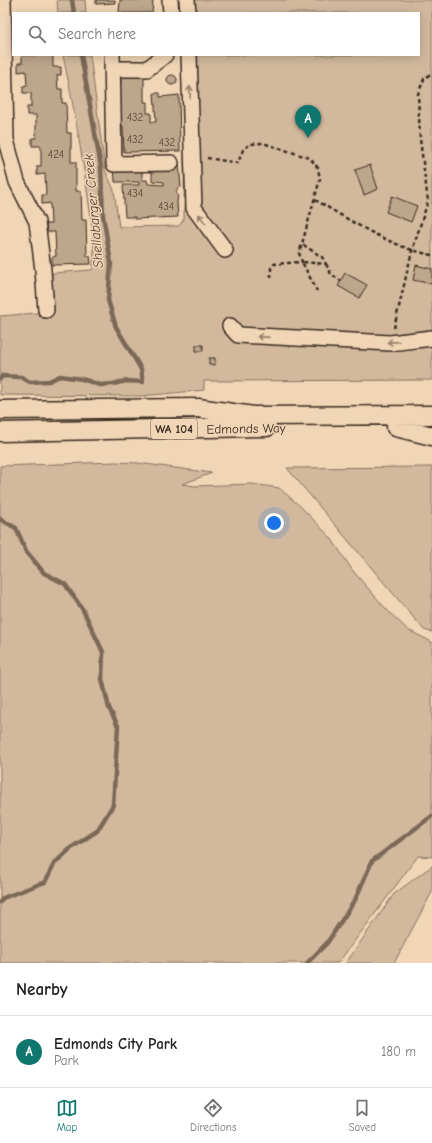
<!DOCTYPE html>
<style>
:root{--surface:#fff;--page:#f2f2f2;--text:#222;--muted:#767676;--line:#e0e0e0;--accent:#0f766e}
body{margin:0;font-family:"Comic Neue",sans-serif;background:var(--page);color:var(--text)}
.you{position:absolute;left:274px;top:523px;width:14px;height:14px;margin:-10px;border:3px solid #fff;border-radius:50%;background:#1a73e8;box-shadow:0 0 0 6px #1a73e833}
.badge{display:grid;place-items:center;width:26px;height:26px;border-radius:50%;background:var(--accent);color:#fff;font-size:13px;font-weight:700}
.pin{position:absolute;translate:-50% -33px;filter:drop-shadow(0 1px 2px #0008)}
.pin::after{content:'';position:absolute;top:21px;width:14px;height:12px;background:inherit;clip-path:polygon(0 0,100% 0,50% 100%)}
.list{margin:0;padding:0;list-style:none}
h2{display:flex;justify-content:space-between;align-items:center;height:52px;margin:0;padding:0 16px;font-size:17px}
h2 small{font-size:13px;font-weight:400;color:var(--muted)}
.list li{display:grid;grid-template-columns:26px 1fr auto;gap:12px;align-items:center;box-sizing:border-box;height:72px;padding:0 16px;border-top:1px solid var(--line)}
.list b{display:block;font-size:15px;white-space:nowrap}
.list p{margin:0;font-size:13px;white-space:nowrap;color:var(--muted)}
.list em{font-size:13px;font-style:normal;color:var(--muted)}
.icon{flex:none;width:22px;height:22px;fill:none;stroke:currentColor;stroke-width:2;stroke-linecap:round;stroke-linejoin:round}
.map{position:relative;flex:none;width:432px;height:963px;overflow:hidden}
.search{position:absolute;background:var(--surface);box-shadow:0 2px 10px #0003;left:12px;right:12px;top:12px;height:44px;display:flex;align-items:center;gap:10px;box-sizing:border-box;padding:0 14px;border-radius:0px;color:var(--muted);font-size:15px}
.sheet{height:124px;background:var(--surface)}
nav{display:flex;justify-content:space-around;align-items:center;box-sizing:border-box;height:56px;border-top:1px solid var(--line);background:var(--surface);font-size:11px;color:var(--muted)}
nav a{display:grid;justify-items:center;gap:2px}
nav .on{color:var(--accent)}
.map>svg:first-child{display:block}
.green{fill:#d2b99e;stroke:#86725e}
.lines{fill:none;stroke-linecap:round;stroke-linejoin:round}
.stream{stroke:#7c6856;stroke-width:4.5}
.building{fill:#bea68c;stroke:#3b2a1e}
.minor-casing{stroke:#3b2a1e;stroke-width:18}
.major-casing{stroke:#3b2a1e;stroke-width:21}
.path{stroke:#3b2a1e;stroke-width:2.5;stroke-dasharray:4 3;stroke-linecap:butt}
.minor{stroke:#f0d5b7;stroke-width:15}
.major{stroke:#f0d5b7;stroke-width:18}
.oneway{stroke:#96806a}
.labels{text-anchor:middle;stroke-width:3;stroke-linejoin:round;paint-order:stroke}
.number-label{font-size:11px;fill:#5c493a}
.shield{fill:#f0d5b7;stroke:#715d4c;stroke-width:1}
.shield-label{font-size:12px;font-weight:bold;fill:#3b2a1e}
.street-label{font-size:13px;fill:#3b2a1e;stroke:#f0d5b7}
.water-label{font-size:14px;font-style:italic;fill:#564435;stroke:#f0d5b7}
</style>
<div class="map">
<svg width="432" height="963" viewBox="0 0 432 963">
<rect width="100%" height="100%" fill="#f0d5b7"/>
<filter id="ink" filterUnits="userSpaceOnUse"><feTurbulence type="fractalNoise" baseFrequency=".025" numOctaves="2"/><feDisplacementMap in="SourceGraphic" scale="8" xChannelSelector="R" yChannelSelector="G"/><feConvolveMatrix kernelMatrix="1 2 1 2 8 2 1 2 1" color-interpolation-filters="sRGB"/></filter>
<g filter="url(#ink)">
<path class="green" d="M 57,0 L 85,0 L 86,13 L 58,13 Z
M 185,0 L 432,0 L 432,380 L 204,381 L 204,390 L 142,396 L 0,395 L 0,316 L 37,313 L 53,273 L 92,270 C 97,247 91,220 88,197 C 81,149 73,102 63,55 L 90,55 L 105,170 L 114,190 L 119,227 L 179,226 L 184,219 L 185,55 L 419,55 L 419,13 L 185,13 Z
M 116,462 L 138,463 L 212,473 L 182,484 L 195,486 L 252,484 L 279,488 L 300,506 L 331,538 L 353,571 L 387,610 L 408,630 L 432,642 L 432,857 L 418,856 L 338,963 L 0,963 L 0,466 Z
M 432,467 L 432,632 L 424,630 L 287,468 Z
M 432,866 L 432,892 L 394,963 L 346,963 L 394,894 Z"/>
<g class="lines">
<path class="stream" d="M 72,0 L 74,13
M 0,379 L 2,376 L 21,377 L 30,382 L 49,381 L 60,376 L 82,379 L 100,385 L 113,384 L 126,381 L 143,382 L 141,369 L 116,327 L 108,300 L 111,263 L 103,215 L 101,167 L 81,55
M 0,519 L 16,528 L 26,551 L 44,573 L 65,584 L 83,610 L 103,652 L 102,679 L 109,708 L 118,726 L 113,805 L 97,831 L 71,848 L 54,864 L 45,882 L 3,898 L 0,902
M 307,963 L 327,943 L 355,900 L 372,861 L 432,816"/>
</g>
<path class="building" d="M 96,0 L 115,0 L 115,3 L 96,4 Z
M 120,0 L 153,0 L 152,13 L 119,13 Z
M 22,55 L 53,55 L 53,67 L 61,67 L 61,75 L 57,75 L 58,89 L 62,89 L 62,103 L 66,103 L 67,133 L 71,133 L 71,162 L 76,162 L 76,191 L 81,191 L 82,220 L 86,220 L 87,256 L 90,256 L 91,264 L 52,265 L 52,257 L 56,256 L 55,232 L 47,232 L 46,224 L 51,224 L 50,203 L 42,204 L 42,195 L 46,195 L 45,174 L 37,175 L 37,166 L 41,166 L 41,146 L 32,146 L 32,138 L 36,138 L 36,115 L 27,115 L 27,107 L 31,107 L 31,93 L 23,93 L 23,86 L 27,85 L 26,71 L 18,72 L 18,63 L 22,63 Z
M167 80a5 5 0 1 1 10 0a5 5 0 1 1-10 0Z
M 121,75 L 132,75 L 132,77 L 144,76 L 144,102 L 147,102 L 147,113 L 151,113 L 151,122 L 156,122 L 154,93 L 160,93 L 160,97 L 179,95 L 180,151 L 124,152 L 123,126 L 119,126 Z
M 152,164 L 179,164 L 181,187 L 178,187 L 176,194 L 178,195 L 177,202 L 178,217 L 135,219 L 135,217 L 125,217 L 123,185 L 139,185 L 139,182 L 115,182 L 114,165 L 142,165 L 142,180 L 147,180 L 148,184 L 164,185 L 164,182 L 152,181 Z
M 370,165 L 378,189 L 364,195 L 355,170 Z
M 392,196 L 417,206 L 411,222 L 386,212 Z
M 416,265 L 432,269 L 432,284 L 413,280 Z
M 345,273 L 367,285 L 359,298 L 338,286 Z
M 196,345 L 203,345 L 203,351 L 196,351 Z
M 209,358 L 215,358 L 215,365 L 209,365 Z"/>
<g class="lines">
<defs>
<path id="minor" d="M 3,0 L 6,140 L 17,182 L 37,222 L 43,270 L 46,310
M 170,0 L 171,13
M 187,0 L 188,13
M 112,55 L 114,164 L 171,163
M 189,55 L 194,208 L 225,250
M 112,69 L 147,69 L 165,55
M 230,326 L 238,335 L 390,343 L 432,338"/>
<path id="major" d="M 0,410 L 198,408 L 253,416 L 432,415
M 396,427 L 432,436
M 0,432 L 267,427"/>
</defs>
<use href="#minor" class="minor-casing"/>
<use href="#major" class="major-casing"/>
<path class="path" d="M 207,158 L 238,163 L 243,150 L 250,144 L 263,143 L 310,158 L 318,168 L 320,179 L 302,244 L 322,257 L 326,264 L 302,262 L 317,291
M 315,200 C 352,221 390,247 432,255
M 326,264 L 331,274 L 341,281
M 271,278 L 271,268 L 274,264 L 302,262 L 299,253 L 302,244
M 394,328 L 412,251 L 428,201 L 420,139 L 418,94 L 424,79 L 432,73"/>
<use href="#minor" class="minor"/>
<use href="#major" class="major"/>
</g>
<defs><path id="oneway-shaft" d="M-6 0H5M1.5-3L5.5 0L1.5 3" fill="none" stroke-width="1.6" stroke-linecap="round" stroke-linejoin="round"/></defs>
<g class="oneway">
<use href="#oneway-shaft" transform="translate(190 92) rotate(-92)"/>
<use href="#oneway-shaft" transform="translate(202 219) rotate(-127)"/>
<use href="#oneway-shaft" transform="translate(263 337) rotate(-176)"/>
<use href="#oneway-shaft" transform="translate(393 342) rotate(176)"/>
</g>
</g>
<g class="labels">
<g class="number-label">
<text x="135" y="121">432</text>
<text x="135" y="143">432</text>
<text x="167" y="146">432</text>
<text x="56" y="158">424</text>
<text x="135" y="197">434</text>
<text x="166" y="210">434</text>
</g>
<rect class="shield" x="151" y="419" width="46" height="20" rx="3"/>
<g class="shield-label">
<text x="174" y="433">WA 104</text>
</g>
<g class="street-label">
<text transform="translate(246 428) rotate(-1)" y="5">Edmonds Way</text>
</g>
<g class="water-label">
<text transform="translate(93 211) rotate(-95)" y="5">Shellabarger Creek</text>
</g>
</g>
</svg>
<div class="you"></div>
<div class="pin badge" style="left:308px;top:138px">A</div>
<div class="search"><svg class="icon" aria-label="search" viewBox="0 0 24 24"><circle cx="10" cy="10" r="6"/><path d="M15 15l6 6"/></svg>Search here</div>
</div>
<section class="sheet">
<h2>Nearby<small></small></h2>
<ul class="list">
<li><span class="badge">A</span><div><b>Edmonds City Park</b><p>Park</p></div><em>180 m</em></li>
</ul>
</section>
<nav>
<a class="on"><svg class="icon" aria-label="map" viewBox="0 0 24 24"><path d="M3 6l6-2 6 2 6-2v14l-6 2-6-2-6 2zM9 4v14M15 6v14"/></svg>Map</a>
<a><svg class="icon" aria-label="directions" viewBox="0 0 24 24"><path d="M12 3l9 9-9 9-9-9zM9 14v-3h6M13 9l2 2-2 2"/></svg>Directions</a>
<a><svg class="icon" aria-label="saved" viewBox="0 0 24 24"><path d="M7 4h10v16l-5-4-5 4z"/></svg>Saved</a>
</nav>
